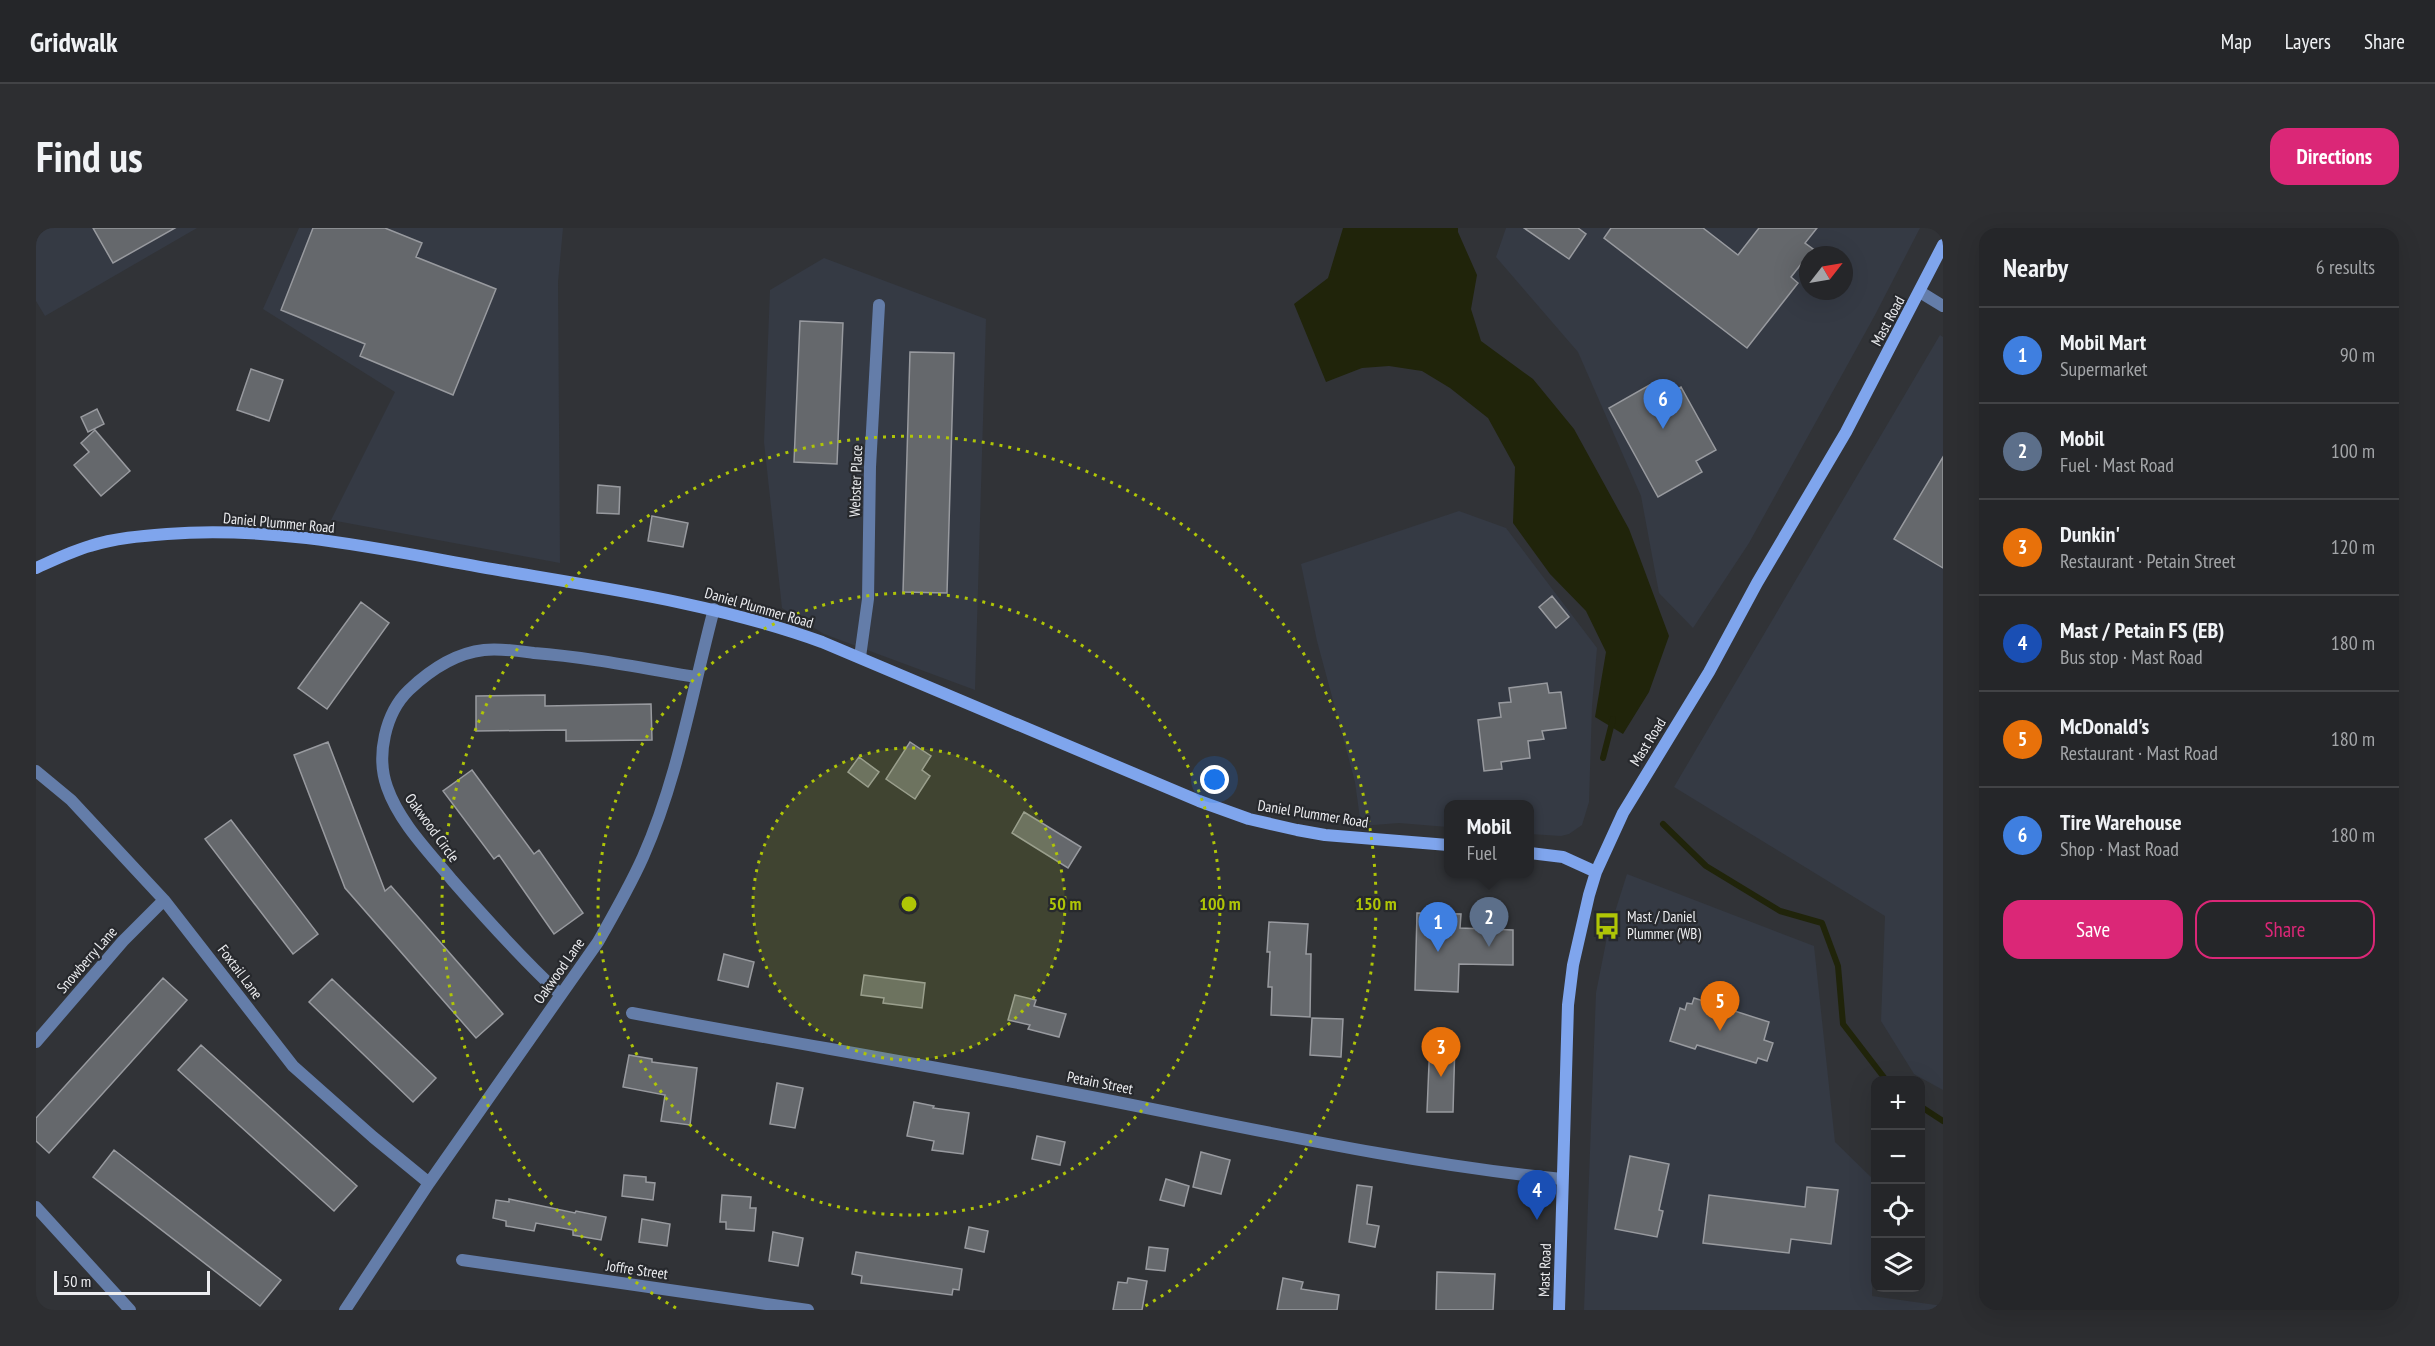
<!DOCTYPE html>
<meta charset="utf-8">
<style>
:root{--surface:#252629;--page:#2d2e31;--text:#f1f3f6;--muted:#a3a5a8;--line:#424346;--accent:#db2777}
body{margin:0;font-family:"PT Sans Narrow",sans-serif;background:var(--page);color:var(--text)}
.controls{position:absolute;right:18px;bottom:18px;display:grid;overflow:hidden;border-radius:12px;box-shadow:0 6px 24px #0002}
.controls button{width:54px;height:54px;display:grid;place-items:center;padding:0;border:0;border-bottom:2px solid var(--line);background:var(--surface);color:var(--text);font:30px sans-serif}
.compass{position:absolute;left:1763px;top:18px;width:54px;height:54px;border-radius:50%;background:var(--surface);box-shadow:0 6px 24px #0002;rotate:59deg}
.scale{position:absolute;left:18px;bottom:15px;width:156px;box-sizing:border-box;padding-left:6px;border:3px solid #ecedf0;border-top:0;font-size:16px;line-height:21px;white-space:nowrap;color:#ecedf0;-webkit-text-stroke:4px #27292d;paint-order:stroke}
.you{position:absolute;left:1179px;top:552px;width:21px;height:21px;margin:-15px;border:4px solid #fff;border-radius:50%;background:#1a73e8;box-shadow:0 0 0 9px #1a73e833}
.badge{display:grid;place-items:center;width:39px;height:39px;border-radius:50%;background:var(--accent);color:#fff;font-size:20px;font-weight:700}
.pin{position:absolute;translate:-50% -50px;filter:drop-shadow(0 2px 3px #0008)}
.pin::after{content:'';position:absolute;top:32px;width:21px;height:18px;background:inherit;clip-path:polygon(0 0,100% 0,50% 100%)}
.popup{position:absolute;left:1408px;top:572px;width:90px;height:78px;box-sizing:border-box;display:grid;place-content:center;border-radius:12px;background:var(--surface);filter:drop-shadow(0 2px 4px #0005);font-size:20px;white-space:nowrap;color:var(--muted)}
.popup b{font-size:22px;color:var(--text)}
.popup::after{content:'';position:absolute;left:50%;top:100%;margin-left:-12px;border:12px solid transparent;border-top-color:var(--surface)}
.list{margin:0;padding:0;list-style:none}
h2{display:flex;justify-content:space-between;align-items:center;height:78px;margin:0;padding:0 24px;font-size:26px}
h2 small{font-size:20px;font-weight:400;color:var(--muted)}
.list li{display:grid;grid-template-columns:39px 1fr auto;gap:18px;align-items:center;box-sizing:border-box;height:96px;padding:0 24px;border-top:2px solid var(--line)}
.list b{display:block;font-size:22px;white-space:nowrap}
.list p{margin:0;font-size:20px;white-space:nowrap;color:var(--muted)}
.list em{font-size:20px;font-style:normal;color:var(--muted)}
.actions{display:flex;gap:12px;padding:18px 24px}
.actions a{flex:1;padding:14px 0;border:2px solid var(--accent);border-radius:18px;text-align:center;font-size:21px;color:var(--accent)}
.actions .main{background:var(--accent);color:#fff}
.icon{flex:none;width:33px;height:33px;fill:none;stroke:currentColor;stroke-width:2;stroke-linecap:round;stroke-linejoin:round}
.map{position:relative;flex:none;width:1907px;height:1082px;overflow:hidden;border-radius:18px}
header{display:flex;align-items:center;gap:36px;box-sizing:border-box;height:84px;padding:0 30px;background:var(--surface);border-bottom:2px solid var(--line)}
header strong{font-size:28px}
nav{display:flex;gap:33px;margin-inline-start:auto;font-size:21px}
.intro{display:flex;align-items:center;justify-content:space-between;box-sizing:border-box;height:144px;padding:0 36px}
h1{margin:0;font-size:42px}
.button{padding:15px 27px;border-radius:18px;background:var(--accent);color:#fff;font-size:21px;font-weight:700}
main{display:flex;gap:36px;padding:0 36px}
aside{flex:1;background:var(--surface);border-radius:18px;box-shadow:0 6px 24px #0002}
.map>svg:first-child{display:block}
.built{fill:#353a44;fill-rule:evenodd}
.water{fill:#20240a}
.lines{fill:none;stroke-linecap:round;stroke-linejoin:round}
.stream{stroke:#20240a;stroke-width:6}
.building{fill:#65686c;stroke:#989a9f;stroke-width:1.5}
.street{stroke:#647da9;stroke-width:12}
.secondary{stroke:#7fa5ed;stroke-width:12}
.ring{fill:none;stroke:#afc506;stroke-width:3;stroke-dasharray:3 6}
.labels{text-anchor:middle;stroke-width:4.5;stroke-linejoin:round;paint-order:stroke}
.street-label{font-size:15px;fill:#ecedf0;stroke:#27292d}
.poi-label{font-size:15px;fill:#ecedf0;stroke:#27292d;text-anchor:start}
.centre{fill:#afc506;stroke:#27292d;stroke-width:3}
.ring-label{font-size:18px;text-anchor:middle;font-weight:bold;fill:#afc506;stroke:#27292d;stroke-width:4.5;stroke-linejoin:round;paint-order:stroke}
</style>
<header>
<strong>Gridwalk</strong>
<nav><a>Map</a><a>Layers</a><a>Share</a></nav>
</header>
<div class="intro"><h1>Find us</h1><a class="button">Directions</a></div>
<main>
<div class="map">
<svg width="1907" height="1082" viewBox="0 0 1907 1082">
<rect width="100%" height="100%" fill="#313337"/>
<path class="built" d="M 0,0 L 161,0 L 9,88 L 0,73 Z
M 263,0 L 527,0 L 522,54 L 524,335 L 295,292 L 359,164 L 227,81 Z
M 1470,0 L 1884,0 L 1839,87 L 1713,315 L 1657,400 L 1623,365 L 1605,268 L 1542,124 L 1460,29 ZM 1772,27 L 1808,27 L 1808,63 L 1772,63 Z
M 788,30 L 950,91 L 939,462 L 788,406 L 746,380 L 728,214 L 734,62 Z
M 1904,107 L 1907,109 L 1907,862 L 1878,846 L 1845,793 L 1849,688 L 1638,559 Z
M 1423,283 L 1470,300 L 1561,420 L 1556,478 L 1553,574 L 1546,597 L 1533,606 L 1525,608 L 1494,606 L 1494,576 L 1412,576 L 1412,599 L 1363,595 L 1325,598 L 1319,554 L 1281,413 L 1265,336 Z
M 1591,646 L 1778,718 L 1799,914 L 1839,953 L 1836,1068 L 1907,1078 L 1907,1082 L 1548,1082 L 1560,765 L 1571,709 Z"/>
<path class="water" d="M 1307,0 L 1422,0 L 1422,4 L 1441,47 L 1435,81 L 1445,113 L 1497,151 L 1538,201 L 1593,301 L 1633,408 L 1613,464 L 1587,506 L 1559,489 L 1570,424 L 1550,383 L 1514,346 L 1477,295 L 1479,239 L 1452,190 L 1414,160 L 1386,143 L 1353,138 L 1326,140 L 1290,154 L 1258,76 L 1292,50 Z"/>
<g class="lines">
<path class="stream" d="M 1567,530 L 1577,491
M 1627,596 L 1670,638 L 1744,683 L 1786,695 L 1802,738 L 1807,796 L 1850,852
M 1884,878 L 1907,893"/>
</g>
<path class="building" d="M 57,0 L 139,0 L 77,35 Z
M 277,0 L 349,0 L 386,15 L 380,29 L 460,61 L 417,167 L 324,128 L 329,116 L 245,82 Z
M 1488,0 L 1542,0 L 1550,6 L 1533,31 Z
M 1575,0 L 1667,0 L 1702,27 L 1723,0 L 1781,0 L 1769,15 L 1777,21 L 1755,49 L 1762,55 L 1711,120 L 1568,10 Z
M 764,93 L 807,95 L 801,236 L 758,234 Z
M 874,124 L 918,125 L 911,365 L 867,364 Z
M 215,141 L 247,152 L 233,193 L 201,182 Z
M 1617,155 L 1625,170 L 1645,159 L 1680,222 L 1660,233 L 1666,244 L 1622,269 L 1573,180 Z
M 61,181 L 68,196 L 52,204 L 45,189 Z
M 59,202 L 94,243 L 65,268 L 38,237 L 53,224 L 45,215 Z
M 1907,229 L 1907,340 L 1858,311 Z
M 562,257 L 584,259 L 583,286 L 561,285 Z
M 616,288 L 652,295 L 647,319 L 612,313 Z
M 1516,368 L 1533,389 L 1520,400 L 1503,379 Z
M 325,374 L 353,395 L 291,481 L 262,460 Z
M 1511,455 L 1513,465 L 1525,464 L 1530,500 L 1506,503 L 1508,511 L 1492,513 L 1494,530 L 1465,534 L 1466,541 L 1448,543 L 1442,492 L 1465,489 L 1463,475 L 1475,474 L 1473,460 Z
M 509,467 L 509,478 L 615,476 L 616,512 L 530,513 L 530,502 L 440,503 L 440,468 Z
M 292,514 L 349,663 L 355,658 L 467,786 L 440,810 L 309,660 L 258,527 Z
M 874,514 L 895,528 L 886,542 L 894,548 L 879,571 L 850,551 Z
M 823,529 L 843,544 L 832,559 L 812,544 Z
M 436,542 L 498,626 L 503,622 L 547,685 L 518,706 L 463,627 L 458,631 L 407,563 Z
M 988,584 L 1045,619 L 1032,640 L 976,605 Z
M 195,592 L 282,706 L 257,726 L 169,611 Z
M 1381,685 L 1425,686 L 1424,700 L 1477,702 L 1477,737 L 1423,736 L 1422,764 L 1379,762 Z
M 1233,694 L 1272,696 L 1270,726 L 1275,726 L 1274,789 L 1235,787 L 1236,759 L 1232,759 L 1234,724 L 1231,724 Z
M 688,726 L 718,734 L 712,759 L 682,752 Z
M 828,747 L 889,755 L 886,780 L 847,775 L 848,770 L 825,767 Z
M 127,750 L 151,772 L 13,925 L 0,913 L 0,890 Z
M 296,751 L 400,850 L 377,874 L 273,774 Z
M 979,767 L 1000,772 L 998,778 L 1030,786 L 1023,809 L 992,801 L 994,797 L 972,792 Z
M 1658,770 L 1733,794 L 1728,812 L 1737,815 L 1731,833 L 1722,830 L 1720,835 L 1661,817 L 1659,821 L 1634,813 L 1644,780 L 1649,782 L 1651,775 L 1656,776 Z
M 1276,790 L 1307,791 L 1305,829 L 1274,827 Z
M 1394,812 L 1419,813 L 1417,884 L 1391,884 Z
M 165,817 L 321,958 L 298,983 L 142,842 Z
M 593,827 L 616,831 L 616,834 L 661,840 L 654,897 L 625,893 L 629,867 L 587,859 Z
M 741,855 L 767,860 L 759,900 L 734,896 Z
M 878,874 L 898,878 L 897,880 L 933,885 L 927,926 L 896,922 L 898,913 L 871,908 Z
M 1001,908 L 1029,914 L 1024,937 L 996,931 Z
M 78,922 L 245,1052 L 224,1078 L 57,949 Z
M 1165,924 L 1194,932 L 1185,966 L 1157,959 Z
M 1594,928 L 1633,936 L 1623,982 L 1627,983 L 1621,1009 L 1579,1001 Z
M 588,947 L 610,949 L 610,954 L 619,955 L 617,972 L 586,968 Z
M 1130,951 L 1153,958 L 1148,978 L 1124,972 Z
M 1321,957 L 1336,959 L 1331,996 L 1343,998 L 1339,1019 L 1313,1014 Z
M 1771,959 L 1802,962 L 1795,1016 L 1755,1011 L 1753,1025 L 1667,1015 L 1673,967 L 1769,979 Z
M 686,967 L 715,969 L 714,980 L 720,980 L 718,1003 L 690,1001 L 690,994 L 684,994 Z
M 473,971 L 539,985 L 540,983 L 570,989 L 565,1012 L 537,1007 L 537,1002 L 500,995 L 498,1003 L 470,998 L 470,993 L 457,990 L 460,972 L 473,974 Z
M 606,991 L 634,996 L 631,1018 L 603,1014 Z
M 933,999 L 952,1003 L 948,1024 L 929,1020 Z
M 737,1004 L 767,1010 L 762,1038 L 733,1033 Z
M 1113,1019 L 1132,1021 L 1129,1043 L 1110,1041 Z
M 820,1024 L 926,1041 L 923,1062 L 917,1061 L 916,1067 L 825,1055 L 826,1048 L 816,1046 Z
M 1401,1044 L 1459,1046 L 1457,1082 L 1400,1082 Z
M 1092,1050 L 1111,1053 L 1106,1082 L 1077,1082 L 1082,1054 L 1091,1055 Z
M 1247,1050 L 1267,1054 L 1265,1061 L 1303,1067 L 1301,1082 L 1241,1082 Z"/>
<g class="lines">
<path class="street" d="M 1884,64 L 1907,78
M 824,429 L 832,371 L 834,239 L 843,77
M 0,543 L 35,572 L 128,672 L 257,838 L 337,909 L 393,955
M 525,767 C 486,731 451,692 416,652 C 393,624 363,594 351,559 C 340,528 349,485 373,462 C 393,443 420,425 448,422 C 464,420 482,423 498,425 C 552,429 606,440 660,449
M 596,785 C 744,813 892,837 1040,866 C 1201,897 1362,935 1526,951
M 0,814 L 87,713 L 128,672
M 0,979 L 94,1082
M 426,1032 L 772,1082
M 309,1082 L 393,955 L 562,714 C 578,686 594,658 607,629 C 642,550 656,464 678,381"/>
<path class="secondary" d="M 0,340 C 18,332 36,323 54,318 C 79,310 105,308 131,306 C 244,297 357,324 468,343 C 575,361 684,377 786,414 L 1163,573 L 1213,591 L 1261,602 L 1289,607 L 1412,617
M 1494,625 L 1527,629 L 1560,644
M 1523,1082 L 1532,777 L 1537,737 L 1553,667 L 1560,644 L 1587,585 L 1673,444 L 1721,355 L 1810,204 L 1907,17"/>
</g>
<circle cx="873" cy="676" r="156" fill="#afc506" fill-opacity=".12"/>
<g class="ring">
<circle cx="873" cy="676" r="156"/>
<circle cx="873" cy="676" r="311"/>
<path d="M640 1080A467 467 0 1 1 1106 1080"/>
</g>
<defs>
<symbol id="bus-bare" viewBox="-9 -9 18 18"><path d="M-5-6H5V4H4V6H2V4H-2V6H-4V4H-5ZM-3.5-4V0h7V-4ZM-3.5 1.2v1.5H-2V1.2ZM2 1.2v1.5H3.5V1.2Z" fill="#afc506" stroke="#27292d" stroke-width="2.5" paint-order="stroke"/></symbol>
</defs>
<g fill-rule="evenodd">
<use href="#bus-bare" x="1552" y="679" width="38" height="38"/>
</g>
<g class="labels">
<g class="street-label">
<text transform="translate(1852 93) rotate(-62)" y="5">Mast Road</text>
<text transform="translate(820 253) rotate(-88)" y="5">Webster Place</text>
<text transform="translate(243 295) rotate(5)" y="5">Daniel Plummer Road</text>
<text transform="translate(723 380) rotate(16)" y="5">Daniel Plummer Road</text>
<text transform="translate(1612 514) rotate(-58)" y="5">Mast Road</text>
<text transform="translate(1277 586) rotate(9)" y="5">Daniel Plummer Road</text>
<text transform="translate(396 600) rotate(54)" y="5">Oakwood Circle</text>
<text transform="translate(51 732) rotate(-49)" y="5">Snowberry Lane</text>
<text transform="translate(523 743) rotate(-55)" y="5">Oakwood Lane</text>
<text transform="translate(204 744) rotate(53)" y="5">Foxtail Lane</text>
<text transform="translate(1064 855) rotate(11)" y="5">Petain Street</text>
<text transform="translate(601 1042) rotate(8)" y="5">Joffre Street</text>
<text transform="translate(1509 1042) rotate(-88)" y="5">Mast Road</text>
</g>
<g class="poi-label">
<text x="1591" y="694">Mast / Daniel<tspan x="1591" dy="17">Plummer (WB)</tspan></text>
</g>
</g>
<circle cx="873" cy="676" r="9" class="centre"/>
<g class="ring-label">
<text x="1029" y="682">50 m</text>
<text x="1184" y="682">100 m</text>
<text x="1340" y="682">150 m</text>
</g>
</svg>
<div class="controls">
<button>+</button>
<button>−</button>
<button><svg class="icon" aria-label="locate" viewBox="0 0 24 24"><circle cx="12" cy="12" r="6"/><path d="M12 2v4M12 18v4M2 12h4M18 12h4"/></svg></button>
<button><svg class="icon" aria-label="layers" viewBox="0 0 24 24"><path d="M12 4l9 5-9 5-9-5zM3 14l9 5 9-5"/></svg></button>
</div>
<svg class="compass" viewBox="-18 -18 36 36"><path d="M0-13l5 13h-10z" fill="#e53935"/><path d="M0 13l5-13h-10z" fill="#a3a5a8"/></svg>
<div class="scale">50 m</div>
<div class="you"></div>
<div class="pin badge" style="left:1402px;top:724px;background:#3f7fe0">1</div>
<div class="pin badge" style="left:1453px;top:719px;background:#5c6f8a">2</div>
<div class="popup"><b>Mobil</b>Fuel</div>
<div class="pin badge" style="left:1405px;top:849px;background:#e8710a">3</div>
<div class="pin badge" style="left:1501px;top:992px;background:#1a4fb4">4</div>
<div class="pin badge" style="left:1684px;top:803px;background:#e8710a">5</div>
<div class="pin badge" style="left:1627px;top:201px;background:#3f7fe0">6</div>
</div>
<aside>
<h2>Nearby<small>6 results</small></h2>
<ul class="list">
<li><span class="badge" style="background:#3f7fe0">1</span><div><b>Mobil Mart</b><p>Supermarket</p></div><em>90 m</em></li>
<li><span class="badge" style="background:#5c6f8a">2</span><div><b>Mobil</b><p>Fuel · Mast Road</p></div><em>100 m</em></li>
<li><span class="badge" style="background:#e8710a">3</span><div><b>Dunkin'</b><p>Restaurant · Petain Street</p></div><em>120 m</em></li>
<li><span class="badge" style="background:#1a4fb4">4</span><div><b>Mast / Petain FS (EB)</b><p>Bus stop · Mast Road</p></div><em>180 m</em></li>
<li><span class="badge" style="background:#e8710a">5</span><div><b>McDonald's</b><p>Restaurant · Mast Road</p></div><em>180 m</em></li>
<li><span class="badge" style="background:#3f7fe0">6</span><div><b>Tire Warehouse</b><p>Shop · Mast Road</p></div><em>180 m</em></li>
</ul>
<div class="actions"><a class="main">Save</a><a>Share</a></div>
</aside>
</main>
